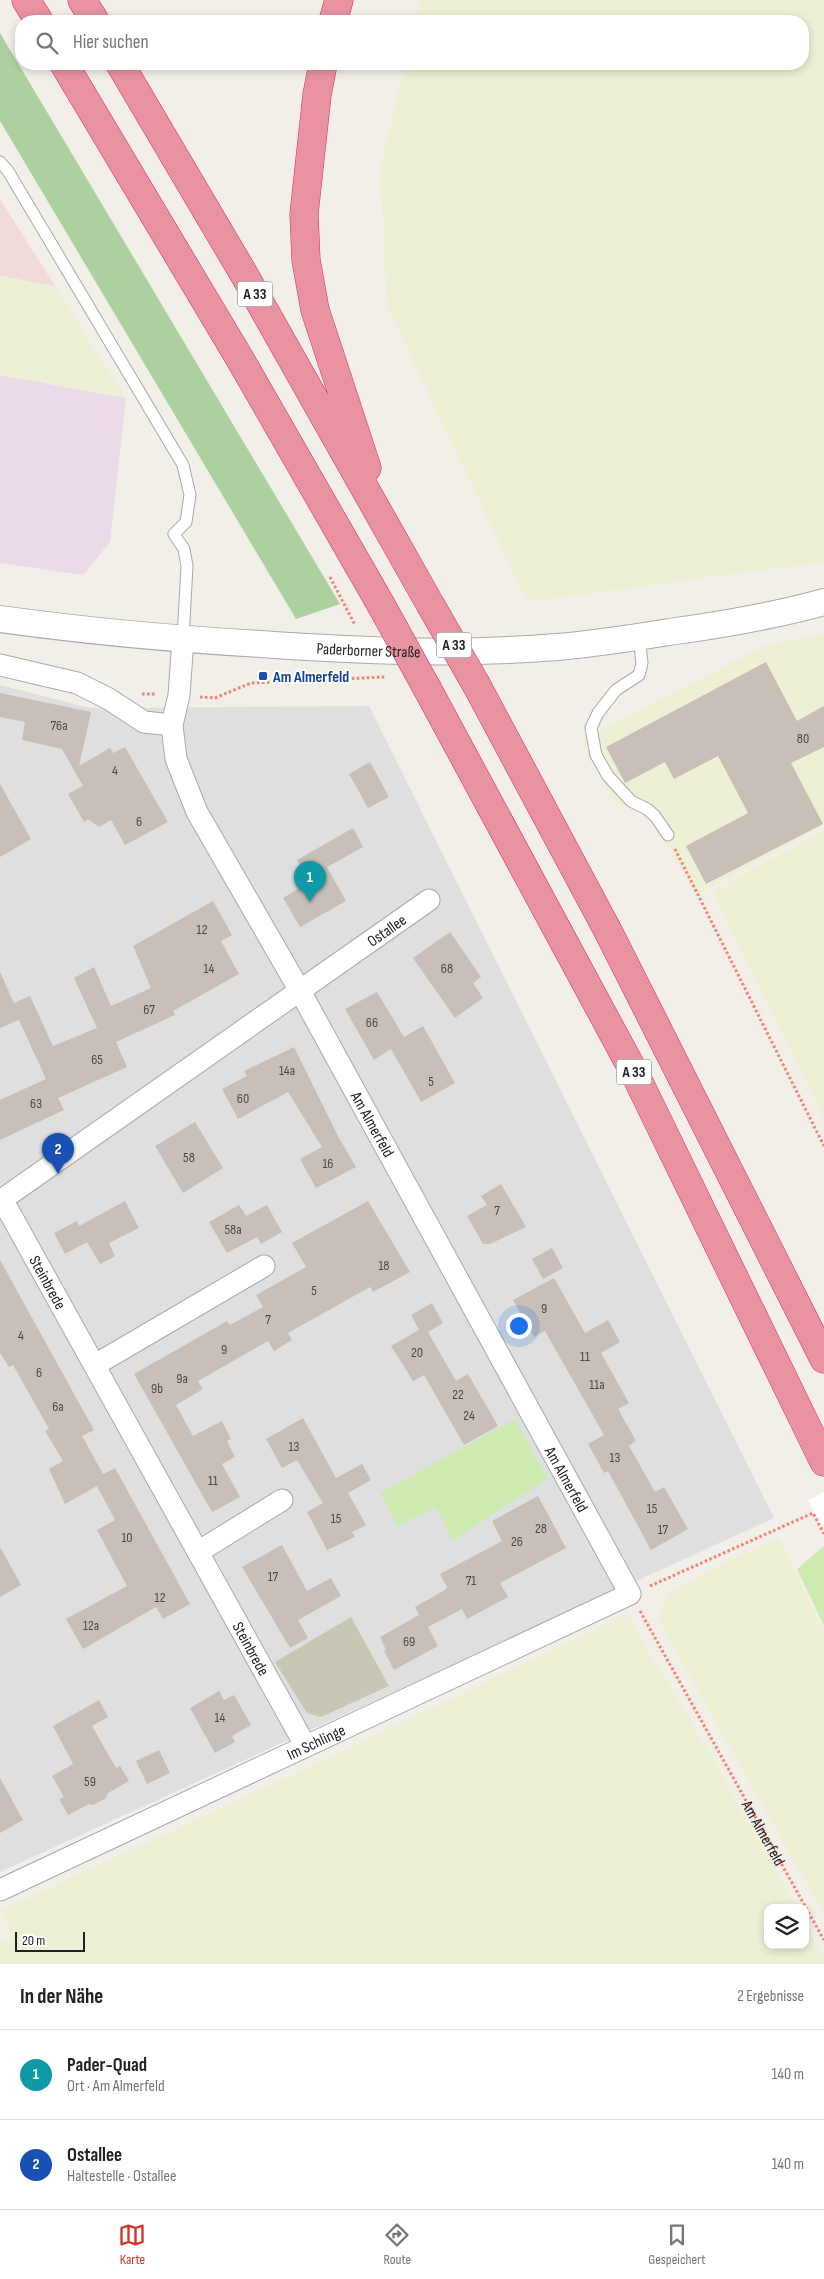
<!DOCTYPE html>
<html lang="de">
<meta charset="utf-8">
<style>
:root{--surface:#fff;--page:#f2f2f2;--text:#222;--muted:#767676;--line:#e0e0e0;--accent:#d93025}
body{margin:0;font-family:"Sofia Sans Condensed",sans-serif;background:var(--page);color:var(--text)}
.controls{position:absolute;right:15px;bottom:15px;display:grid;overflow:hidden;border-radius:10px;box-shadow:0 2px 8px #0003}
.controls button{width:45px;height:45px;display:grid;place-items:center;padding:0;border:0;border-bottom:1px solid var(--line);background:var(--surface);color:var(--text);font:25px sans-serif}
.scale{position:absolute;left:15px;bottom:12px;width:70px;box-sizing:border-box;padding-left:5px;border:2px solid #222;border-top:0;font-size:14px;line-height:18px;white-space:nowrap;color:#222;-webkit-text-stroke:4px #fff;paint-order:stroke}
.you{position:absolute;left:518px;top:1325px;width:18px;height:18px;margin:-12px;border:4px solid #fff;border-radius:50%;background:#1a73e8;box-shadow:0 0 0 8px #1a73e833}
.badge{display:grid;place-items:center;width:32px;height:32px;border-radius:50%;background:var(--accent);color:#fff;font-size:16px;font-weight:700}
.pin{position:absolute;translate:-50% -41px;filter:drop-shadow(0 1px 2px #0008)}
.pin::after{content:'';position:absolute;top:26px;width:18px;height:15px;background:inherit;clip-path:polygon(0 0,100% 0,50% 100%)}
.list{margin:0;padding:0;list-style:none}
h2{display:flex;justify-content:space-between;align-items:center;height:65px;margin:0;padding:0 20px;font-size:21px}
h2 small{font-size:16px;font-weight:400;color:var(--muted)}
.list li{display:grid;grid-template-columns:32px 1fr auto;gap:15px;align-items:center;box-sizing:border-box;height:90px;padding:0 20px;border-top:1px solid var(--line)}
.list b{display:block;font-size:19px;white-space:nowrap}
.list p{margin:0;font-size:16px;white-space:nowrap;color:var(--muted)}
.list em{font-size:16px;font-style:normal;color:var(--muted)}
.icon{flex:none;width:28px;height:28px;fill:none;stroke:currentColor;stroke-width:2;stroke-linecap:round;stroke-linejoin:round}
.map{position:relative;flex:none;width:824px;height:1964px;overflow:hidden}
.search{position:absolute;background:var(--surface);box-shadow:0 2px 8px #0003;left:15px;right:15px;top:15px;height:55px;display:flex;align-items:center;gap:12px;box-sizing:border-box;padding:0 18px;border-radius:20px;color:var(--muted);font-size:19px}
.sheet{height:245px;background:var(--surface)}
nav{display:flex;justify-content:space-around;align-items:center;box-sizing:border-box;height:70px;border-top:1px solid var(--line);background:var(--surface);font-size:14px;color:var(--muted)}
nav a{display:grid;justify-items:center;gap:2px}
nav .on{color:var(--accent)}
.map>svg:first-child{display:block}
.residential{fill:#e0dfdf}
.commercial{fill:#f2dad9}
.industrial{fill:#ebdbe8}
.construction{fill:#c7c7b4}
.farmland{fill:#eef0d5}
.grass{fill:#cdebb0}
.forest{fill:#add19e}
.pier{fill:#fff}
.building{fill:#c7bfb8}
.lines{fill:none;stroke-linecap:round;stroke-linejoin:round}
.service-casing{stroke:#a9a9a9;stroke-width:13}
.minor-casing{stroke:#a9a9a9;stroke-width:23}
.tertiary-casing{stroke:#a9a9a9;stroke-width:28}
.motorway-casing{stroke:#dc2a67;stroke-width:29}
.path{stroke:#fa8072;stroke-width:3;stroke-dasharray:2.5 2.5;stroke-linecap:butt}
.service{stroke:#fff;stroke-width:11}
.minor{stroke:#fff;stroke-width:21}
.tertiary{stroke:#fff;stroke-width:26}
.motorway{stroke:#e892a2;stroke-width:28}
.motorway-bridge-casing{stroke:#dc2a67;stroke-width:29;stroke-linecap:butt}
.motorway-bridge{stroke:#e892a2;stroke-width:28}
.transit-dot{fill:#1a4fb4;stroke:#fff;stroke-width:2}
.labels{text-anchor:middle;stroke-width:4;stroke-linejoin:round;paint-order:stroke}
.number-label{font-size:14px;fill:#4b4948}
.shield{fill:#fff;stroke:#646464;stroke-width:1}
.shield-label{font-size:15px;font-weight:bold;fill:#222}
.street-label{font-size:16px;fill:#222;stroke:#fff}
.transit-label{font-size:16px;font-weight:bold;fill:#164399;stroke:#fff;text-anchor:start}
</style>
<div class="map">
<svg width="824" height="1964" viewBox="0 0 824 1964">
<rect width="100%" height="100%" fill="#f2efe9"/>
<path class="residential" d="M 0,685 L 90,708 L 369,706 L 774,1518 L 0,1872 Z"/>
<path class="commercial" d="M 0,199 L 55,286 L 0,276 Z"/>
<path class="industrial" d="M 0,375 L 126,398 L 110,542 L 83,575 L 0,563 Z"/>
<path class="construction" d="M 351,1617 L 389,1686 L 321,1717 L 307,1713 L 275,1662 Z"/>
<path class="farmland" d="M 420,0 L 824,0 L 824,562 L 527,602 L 387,307 L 380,169 L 405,64 L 803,64 L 803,21 L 415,21 Z
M 0,276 L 55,286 L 126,398 L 0,375 Z
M 824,634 L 824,825 L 696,896 L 651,818 L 615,802 L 580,741 L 763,646 Z
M 824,830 L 824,1119 L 712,892 Z
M 779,1538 L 824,1632 L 824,1915 L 658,1619 L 667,1594 L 725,1562 Z
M 627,1614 L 703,1742 L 796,1908 L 768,1908 L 768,1945 L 805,1945 L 805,1924 L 824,1958 L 824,1964 L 0,1964 L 0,1944 L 11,1936 L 2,1910 L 317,1763 Z"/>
<path class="grass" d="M 515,1419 L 548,1479 L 452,1541 L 436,1507 L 397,1526 L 380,1493 Z
M 824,1546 L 824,1626 L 797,1569 Z"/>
<path class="forest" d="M 0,33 L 340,604 L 296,619 L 0,121 Z"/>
<path class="pier" d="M 824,1492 L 824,1524 L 821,1525 L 808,1500 Z"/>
<path class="building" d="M 766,662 L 797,721 L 824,706 L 824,747 L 791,763 L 823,824 L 706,884 L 686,846 L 748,813 L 718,756 L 674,779 L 665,762 L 625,783 L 606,747 Z
M 0,693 L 91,712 L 79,766 L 110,748 L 113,753 L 125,747 L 168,822 L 125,845 L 111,820 L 99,827 L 88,819 L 84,822 L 68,794 L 83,786 L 62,749 L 22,740 L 25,722 L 0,717 Z
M 370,762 L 389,797 L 368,808 L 349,774 Z
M 0,784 L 31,839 L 0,857 Z
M 353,828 L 363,847 L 327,867 L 346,901 L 300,927 L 283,898 L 309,882 L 297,860 Z
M 213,901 L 232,935 L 221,941 L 239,974 L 173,1011 L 175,1015 L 116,1042 L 127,1067 L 58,1098 L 64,1110 L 0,1140 L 0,1100 L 46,1079 L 19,1020 L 0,1028 L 0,972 L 14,1003 L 30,996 L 53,1046 L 97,1028 L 74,978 L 94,967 L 111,1006 L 151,988 L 133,946 Z
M 450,932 L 481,977 L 473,983 L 483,998 L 455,1018 L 413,958 Z
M 377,992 L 404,1037 L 423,1026 L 455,1083 L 421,1102 L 391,1049 L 374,1060 L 345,1009 Z
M 294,1047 L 339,1138 L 356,1167 L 316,1188 L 300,1159 L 322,1147 L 288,1092 L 238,1119 L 222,1089 L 247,1076 L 244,1071 Z
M 195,1122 L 223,1168 L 183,1193 L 155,1146 Z
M 501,1184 L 526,1227 L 490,1244 L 483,1244 L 467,1216 L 487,1205 L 481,1196 Z
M 125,1201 L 139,1228 L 109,1243 L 115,1256 L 100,1264 L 87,1242 L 65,1254 L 54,1233 L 77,1221 L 79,1226 Z
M 368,1201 L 410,1272 L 373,1292 L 370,1287 L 288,1333 L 292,1340 L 274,1351 L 268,1341 L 198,1381 L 203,1389 L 176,1405 L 193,1436 L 222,1421 L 231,1439 L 227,1441 L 235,1457 L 222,1464 L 240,1497 L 212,1512 L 134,1374 L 227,1321 L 230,1325 L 263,1307 L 256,1295 L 306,1267 L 292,1243 Z
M 239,1205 L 246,1216 L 267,1205 L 282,1232 L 261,1244 L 257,1237 L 227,1253 L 209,1222 Z
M 552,1248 L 563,1268 L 543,1279 L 532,1259 Z
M 0,1260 L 94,1430 L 82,1436 L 103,1474 L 115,1468 L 190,1604 L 163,1619 L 156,1607 L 83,1649 L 66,1619 L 127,1586 L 97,1530 L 115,1520 L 97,1486 L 65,1504 L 49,1469 L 63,1461 L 45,1431 L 49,1429 L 13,1365 L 9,1367 L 0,1353 Z
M 554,1278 L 585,1333 L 608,1320 L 620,1342 L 601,1353 L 629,1403 L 618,1409 L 636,1441 L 629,1446 L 655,1492 L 664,1487 L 688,1529 L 651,1550 L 608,1471 L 604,1473 L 588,1444 L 604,1435 L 545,1331 L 534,1337 L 513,1300 Z
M 432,1303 L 443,1323 L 428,1332 L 456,1381 L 468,1374 L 498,1426 L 464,1445 L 424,1375 L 413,1381 L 391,1346 L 419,1330 L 411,1315 Z
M 303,1418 L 336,1478 L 362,1464 L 371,1480 L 348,1493 L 366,1525 L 352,1532 L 355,1537 L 327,1550 L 307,1512 L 323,1503 L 297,1460 L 282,1468 L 266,1439 Z
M 538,1496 L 566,1548 L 500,1583 L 508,1597 L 467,1619 L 462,1609 L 428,1627 L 438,1646 L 394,1670 L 384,1651 L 386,1650 L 380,1637 L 419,1615 L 415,1607 L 445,1590 L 447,1587 L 440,1574 L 502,1541 L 492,1521 Z
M 282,1545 L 307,1591 L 331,1578 L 341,1596 L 298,1620 L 308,1638 L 290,1648 L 242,1567 Z
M 0,1547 L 21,1585 L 0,1597 Z
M 219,1691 L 224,1700 L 234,1695 L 251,1725 L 232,1736 L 235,1742 L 215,1753 L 190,1708 Z
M 99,1700 L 108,1717 L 92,1726 L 116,1768 L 120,1766 L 129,1781 L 108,1793 L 106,1798 L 93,1805 L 89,1804 L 68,1815 L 59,1799 L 64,1797 L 52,1776 L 73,1764 L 53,1726 Z
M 159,1750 L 170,1773 L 147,1784 L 136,1761 Z
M 0,1778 L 23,1820 L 0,1833 Z"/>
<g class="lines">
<defs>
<path id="service" d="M 0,162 L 8,171 L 183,465 L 190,495 L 186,522 L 174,534 L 184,549 L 187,566 L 183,639
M 639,637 L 642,663 L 639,675 L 616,690 L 598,713 L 591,728 L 596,755 L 608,776 L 631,801 L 647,809 L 655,816 L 668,835"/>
<g id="minor">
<path d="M 0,665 L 77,683 L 109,699 L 144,722 L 172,725"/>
<path id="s2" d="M 2,1199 L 305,1745"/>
<path id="s3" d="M 0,1201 L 429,900"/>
<path d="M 95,1365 L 264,1266"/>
<path d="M 198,1552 L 282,1500"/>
<path id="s4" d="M 0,1890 L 630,1594 L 300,991 L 197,812 L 176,759 L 172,725 L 179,695 L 183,639"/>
</g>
<g id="tertiary">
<path id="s5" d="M 0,619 C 87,631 174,639 261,644 C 360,651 458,655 557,647 C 594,644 632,638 669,632 C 720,625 774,616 824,602"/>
</g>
<path id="motorway" d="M 26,0 L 39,21
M 82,0 L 95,21
M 333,21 L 339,0
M 64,64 L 240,359 L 380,603
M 120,64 L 245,276 L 430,604
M 323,64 L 317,95 L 304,214 L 306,260 L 315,310 L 367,468
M 477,686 L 608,931 L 824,1359
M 428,690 L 635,1074 L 824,1462"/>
</defs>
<use href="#service" class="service-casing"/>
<use href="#minor" class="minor-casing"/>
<use href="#tertiary" class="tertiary-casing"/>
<use href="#motorway" class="motorway-casing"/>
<g class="path">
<path d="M 330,577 L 355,625"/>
<path d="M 142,694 L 156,694"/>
<path d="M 200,697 L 215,698 L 251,683 L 385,677"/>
<path d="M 675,849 L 824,1146"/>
<path d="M 650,1586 L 813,1513 L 824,1534"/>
<path id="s1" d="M 640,1611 L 824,1940"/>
</g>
<use href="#service" class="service"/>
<use href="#minor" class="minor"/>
<use href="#tertiary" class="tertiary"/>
<use href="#motorway" class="motorway"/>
<defs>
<path id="motorway-bridge" d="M 380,603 L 428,690
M 430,604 L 477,686"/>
</defs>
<use href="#motorway-bridge" class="motorway-bridge-casing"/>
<use href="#motorway-bridge" class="motorway-bridge"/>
</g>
<rect class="transit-dot" x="258" y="671" width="10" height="10" rx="2.5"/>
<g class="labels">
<g class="number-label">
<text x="59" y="730">76a</text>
<text x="803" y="743">80</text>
<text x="115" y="775">4</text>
<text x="139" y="826">6</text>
<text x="202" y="934">12</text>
<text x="209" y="973">14</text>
<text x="447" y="973">68</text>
<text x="149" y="1014">67</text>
<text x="372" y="1027">66</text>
<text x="97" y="1064">65</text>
<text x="287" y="1075">14a</text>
<text x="431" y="1086">5</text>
<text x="243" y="1103">60</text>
<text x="36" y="1108">63</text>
<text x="189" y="1162">58</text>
<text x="328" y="1168">16</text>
<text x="497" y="1215">7</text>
<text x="233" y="1234">58a</text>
<text x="384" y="1270">18</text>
<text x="314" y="1295">5</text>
<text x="544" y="1313">9</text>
<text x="268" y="1324">7</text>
<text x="21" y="1340">4</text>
<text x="224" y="1354">9</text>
<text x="417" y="1357">20</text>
<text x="585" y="1361">11</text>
<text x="39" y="1377">6</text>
<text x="182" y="1383">9a</text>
<text x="597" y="1389">11a</text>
<text x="157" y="1393">9b</text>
<text x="458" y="1399">22</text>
<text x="58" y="1411">6a</text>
<text x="469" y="1420">24</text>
<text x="294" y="1451">13</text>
<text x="615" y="1462">13</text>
<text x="213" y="1485">11</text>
<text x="652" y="1513">15</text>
<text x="336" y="1523">15</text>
<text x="541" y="1533">28</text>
<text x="663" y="1534">17</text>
<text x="127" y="1542">10</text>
<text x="517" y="1546">26</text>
<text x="273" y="1581">17</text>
<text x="471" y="1585">71</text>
<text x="160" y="1602">12</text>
<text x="91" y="1630">12a</text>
<text x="409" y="1646">69</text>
<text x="220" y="1722">14</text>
<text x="90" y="1786">59</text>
</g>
<g class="shield">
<rect x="237.5" y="281.5" width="35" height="25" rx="4"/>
<rect x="436.5" y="632.5" width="35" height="25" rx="4"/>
<rect x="616.5" y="1059.5" width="35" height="25" rx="4"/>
</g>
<g class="shield-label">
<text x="255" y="299">A 33</text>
<text x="454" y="650">A 33</text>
<text x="634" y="1077">A 33</text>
</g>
<g class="street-label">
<text dy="6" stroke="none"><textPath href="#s5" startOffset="370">Paderborner Straße</textPath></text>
<text dy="6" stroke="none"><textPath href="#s3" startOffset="472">Ostallee</textPath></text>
<text transform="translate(373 1124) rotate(61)" y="6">Am Almerfeld</text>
<text dy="6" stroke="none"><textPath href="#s2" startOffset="95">Steinbrede</textPath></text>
<text transform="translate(567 1479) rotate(61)" y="6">Am Almerfeld</text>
<text dy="6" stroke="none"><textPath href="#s2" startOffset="514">Steinbrede</textPath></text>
<text dy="6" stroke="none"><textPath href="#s4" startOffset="349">Im Schlinge</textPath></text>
<text dy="6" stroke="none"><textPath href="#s1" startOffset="254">Am Almerfeld</textPath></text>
</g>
<g class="transit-label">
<text x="273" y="682">Am Almerfeld</text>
</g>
</g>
</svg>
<div class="controls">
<button><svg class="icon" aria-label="layers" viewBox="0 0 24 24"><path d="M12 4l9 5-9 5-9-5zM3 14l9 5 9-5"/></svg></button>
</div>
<div class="scale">20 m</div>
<div class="you"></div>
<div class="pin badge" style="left:310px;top:902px;background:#0f9aa8">1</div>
<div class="pin badge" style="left:58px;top:1174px;background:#1a4fb4">2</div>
<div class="search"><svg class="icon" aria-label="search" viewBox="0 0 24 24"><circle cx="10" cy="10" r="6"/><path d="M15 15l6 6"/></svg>Hier suchen</div>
</div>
<section class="sheet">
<h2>In der Nähe<small>2 Ergebnisse</small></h2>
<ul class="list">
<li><span class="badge" style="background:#0f9aa8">1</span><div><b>Pader-Quad</b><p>Ort · Am Almerfeld</p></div><em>140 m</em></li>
<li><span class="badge" style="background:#1a4fb4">2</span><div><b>Ostallee</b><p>Haltestelle · Ostallee</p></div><em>140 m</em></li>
</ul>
</section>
<nav>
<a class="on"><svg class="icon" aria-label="map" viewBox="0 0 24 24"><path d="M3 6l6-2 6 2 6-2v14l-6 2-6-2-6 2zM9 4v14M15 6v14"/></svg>Karte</a>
<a><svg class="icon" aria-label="directions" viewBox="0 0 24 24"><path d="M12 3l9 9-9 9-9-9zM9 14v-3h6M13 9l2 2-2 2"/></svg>Route</a>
<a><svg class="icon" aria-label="saved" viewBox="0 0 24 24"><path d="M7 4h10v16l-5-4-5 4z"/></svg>Gespeichert</a>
</nav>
